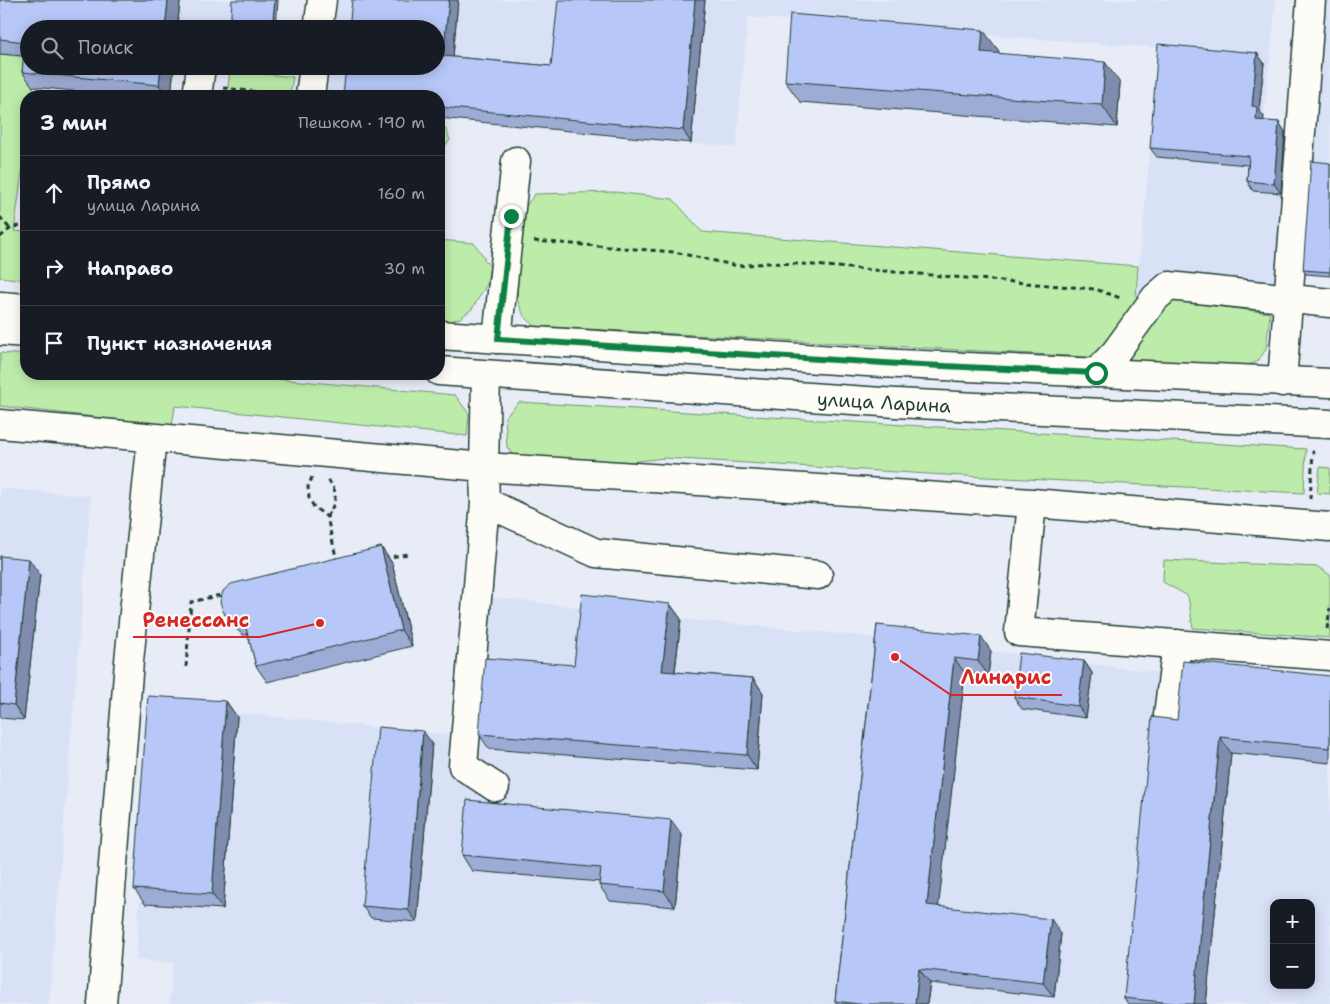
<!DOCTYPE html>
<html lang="ru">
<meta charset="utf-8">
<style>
:root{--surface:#171b24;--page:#242831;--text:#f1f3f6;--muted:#9ea1a6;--line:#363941}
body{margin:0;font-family:"Shantell Sans",sans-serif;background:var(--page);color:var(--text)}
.controls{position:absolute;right:15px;bottom:15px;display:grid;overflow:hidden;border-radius:10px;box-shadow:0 2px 12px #0003}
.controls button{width:45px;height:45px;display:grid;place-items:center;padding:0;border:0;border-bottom:1px solid var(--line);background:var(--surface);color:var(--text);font:25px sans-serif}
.stop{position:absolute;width:15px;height:15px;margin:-11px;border:4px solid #0b8043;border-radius:50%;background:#fff}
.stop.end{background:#0b8043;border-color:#fff;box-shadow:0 1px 5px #0008}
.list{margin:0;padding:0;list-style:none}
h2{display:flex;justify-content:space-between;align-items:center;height:65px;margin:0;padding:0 20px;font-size:21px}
h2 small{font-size:16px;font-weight:400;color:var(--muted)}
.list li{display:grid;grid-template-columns:32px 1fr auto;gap:15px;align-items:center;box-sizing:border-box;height:75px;padding:0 20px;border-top:1px solid var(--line)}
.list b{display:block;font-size:19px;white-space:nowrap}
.list p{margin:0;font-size:16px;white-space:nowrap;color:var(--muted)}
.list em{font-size:16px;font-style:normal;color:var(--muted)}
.icon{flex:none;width:28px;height:28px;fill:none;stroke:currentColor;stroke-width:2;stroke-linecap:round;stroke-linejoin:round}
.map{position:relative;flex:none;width:1330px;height:1004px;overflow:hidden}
.search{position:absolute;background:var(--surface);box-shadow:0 2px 12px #0003;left:20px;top:20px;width:425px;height:55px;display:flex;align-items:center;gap:12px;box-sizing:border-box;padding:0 18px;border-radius:28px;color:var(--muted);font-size:19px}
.panel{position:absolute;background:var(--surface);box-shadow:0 2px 12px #0003;left:20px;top:90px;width:425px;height:290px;border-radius:20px}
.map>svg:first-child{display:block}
.built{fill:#d9e1f7;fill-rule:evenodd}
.green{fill:#bdecaa;stroke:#6e946f}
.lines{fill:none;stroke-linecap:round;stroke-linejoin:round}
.minor-casing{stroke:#1f3d34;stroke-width:31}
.major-casing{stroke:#1f3d34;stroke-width:31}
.path{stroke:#1f3d34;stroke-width:3;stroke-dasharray:5 4;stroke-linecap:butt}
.minor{stroke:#fdfcf7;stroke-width:28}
.major{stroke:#fdfcf7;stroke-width:28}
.wall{fill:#9dacd5;stroke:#1f3d34}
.shaded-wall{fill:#808cae;stroke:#1f3d34}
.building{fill:#b7c8f8;stroke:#1f3d34}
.route{stroke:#0b8043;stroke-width:6}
.labels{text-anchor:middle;stroke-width:4;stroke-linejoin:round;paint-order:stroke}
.street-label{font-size:19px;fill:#1f3d34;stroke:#fdfcf7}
.leader{fill:none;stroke:#d62828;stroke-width:2}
.callout-dot{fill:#d62828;stroke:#fdfcf7;stroke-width:2}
.callout-label{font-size:20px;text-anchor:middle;font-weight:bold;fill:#d62828;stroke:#fdfcf7;stroke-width:4;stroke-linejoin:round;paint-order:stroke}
</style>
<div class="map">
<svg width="1330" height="1004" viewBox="0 0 1330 1004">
<rect width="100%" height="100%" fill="#e8ecf7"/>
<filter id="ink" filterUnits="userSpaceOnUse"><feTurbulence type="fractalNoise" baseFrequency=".02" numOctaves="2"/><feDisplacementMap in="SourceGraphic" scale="10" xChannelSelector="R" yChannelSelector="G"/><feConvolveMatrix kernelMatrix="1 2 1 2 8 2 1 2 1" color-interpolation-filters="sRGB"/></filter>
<g filter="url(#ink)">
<path class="built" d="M 0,0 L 278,0 L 276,29 L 29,29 Z
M 338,0 L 1276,0 L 1263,130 L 1289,132 L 1284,194 L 1270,313 L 1136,296 L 1160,48 L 748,17 L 736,147 L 691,143 L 439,96 L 326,96 L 330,66 L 436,66 L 436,29 L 334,29 Z
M 1322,0 L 1330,0 L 1330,167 L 1308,165 Z
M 0,488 L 91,496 L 49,1004 L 0,1004 Z
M 462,594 L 681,619 L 852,635 L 991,651 L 1194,677 L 1330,690 L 1330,1004 L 169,1004 L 173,963 L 136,960 L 151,704 L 450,735 ZM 1274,903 L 1311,903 L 1311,985 L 1274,985 Z"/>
<path class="green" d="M 0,54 L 29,57 L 29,66 L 35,66 L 32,96 L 26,96 L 26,143 L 14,231 L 26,232 L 26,280 L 0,277 Z
M 230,70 L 293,77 L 290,94 L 292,96 L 227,96 Z
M 439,128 L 446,129 L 450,140 L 442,149 L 439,149 Z
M 615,192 L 673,199 L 702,232 L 1138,266 L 1136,296 L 1270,313 L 1266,349 L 1258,361 L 1247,366 L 535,326 L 524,316 L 517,299 L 520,248 L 512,224 L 535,194 Z
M 439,240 L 474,243 L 484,257 L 484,260 L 490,266 L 487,284 L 472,309 L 460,318 L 448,322 L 439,322 Z
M 0,353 L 26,355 L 26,374 L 223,374 L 455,395 L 469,414 L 467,436 L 175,406 L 172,426 L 0,406 Z
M 519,402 L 1306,449 L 1304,493 L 946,475 L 664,458 L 596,466 L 516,459 L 507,447 L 505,417 Z
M 1320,467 L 1330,468 L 1330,494 L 1317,493 Z
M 1164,560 L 1318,567 L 1330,575 L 1330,638 L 1193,628 L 1188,596 L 1163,582 Z"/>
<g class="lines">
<defs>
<path id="minor" d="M 318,29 L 322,0
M 197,96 L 201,67
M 310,96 L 314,66
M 497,339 L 516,161
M 1096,373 L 1115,353 L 1155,298 L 1169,286 L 1330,303
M 486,375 L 484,467 L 485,502 L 596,553 L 818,575
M 1282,382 L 1311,0
M 0,424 L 484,467 L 1032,503 L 1330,527
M 485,502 L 463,766 L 495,787
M 1032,503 L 1019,632 L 1330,656
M 1168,715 L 1177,644
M 102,1004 L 129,661 L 152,438"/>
<path id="major" d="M 0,306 L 26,308
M 0,331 L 26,333
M 439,335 L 899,364 L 1330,383
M 439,371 L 896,403 L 1330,424"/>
</defs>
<use href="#minor" class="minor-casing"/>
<use href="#major" class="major-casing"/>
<path class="path" d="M 223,88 L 284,95
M 0,217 L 10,229
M 0,237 L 10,229 L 26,223
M 534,241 L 674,252 L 738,266 L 767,263 L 802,264 L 1095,289 L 1123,299
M 312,477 L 308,487 L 309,498 L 314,507 L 327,517 L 337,561
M 1310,499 L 1313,452 L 1314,452
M 327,517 C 335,504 340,493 328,480
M 384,558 L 408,554
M 1327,629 L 1330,608
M 186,667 L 191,602 L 225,594"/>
<use href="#minor" class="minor"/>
<use href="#major" class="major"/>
</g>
<path class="wall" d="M 0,0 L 179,0 L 180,2 L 177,29 L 29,29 L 29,66 L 174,66 L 171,96 L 124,96 L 33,87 L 22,72 L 24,56 L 0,54 Z
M 458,0 L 453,57 L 551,66 L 705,0 L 691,143 L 439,118 L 439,96 Z
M 999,51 L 998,53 L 1120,83 L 1117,127 L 800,102 L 785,81 Z
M 1257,53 L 1264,63 L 1259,110 L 1264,117 L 1263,121 L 1279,122 L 1285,132 L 1281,193 L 1253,191 L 1247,181 L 1248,165 L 1157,157 L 1150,148 Z
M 227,66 L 272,66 L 272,73 L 230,70 Z
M 1330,163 L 1330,276 L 1306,274 L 1303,270 Z
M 381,547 L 392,563 L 412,646 L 267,682 L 256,666 L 248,635 L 243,635 L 235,628 L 224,613 Z
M 0,556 L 40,575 L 24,720 L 0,718 Z
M 670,604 L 681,619 L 675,672 L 753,678 L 763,693 L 757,770 L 489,749 L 479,734 Z
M 877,625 L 991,651 L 988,675 L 965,673 L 938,907 L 1061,934 L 1054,997 L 930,983 L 927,1004 L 837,1004 L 835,1001 Z
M 1084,661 L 1092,673 L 1086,718 L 1022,709 L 1014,697 Z
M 1330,676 L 1330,763 L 1231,753 L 1206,1004 L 1128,1004 L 1124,998 L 1177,720 Z
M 226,701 L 237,717 L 223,909 L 145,904 L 134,889 Z
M 432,743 L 417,922 L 371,918 L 362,906 Z
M 671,820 L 682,835 L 675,907 L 610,901 L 599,885 L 600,882 L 472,871 L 462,855 Z"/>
<path class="shaded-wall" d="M 168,0 L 179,0 L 180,2 L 177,29 L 165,29 Z
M 275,0 L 278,0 L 276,29 L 272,29 Z
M 449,0 L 458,0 L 452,68 L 443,56 Z
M 695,0 L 705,0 L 691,143 L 683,130 Z
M 983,30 L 999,51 L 997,74 L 981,52 Z
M 1257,53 L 1264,63 L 1259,110 L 1264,117 L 1263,130 L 1256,120 L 1252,106 Z
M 1105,62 L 1120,83 L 1117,127 L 1102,105 Z
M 161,66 L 174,66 L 171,96 L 167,96 L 159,85 Z
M 269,66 L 272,66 L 272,73 L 269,69 Z
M 1279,122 L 1285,132 L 1281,193 L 1274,184 Z
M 381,547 L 392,563 L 412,646 L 401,630 Z
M 29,559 L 40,575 L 24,720 L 14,705 Z
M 670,604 L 681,619 L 673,686 L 662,671 Z
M 981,636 L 991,651 L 988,675 L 978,661 Z
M 954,658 L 965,673 L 937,920 L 927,905 Z
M 1084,661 L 1092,673 L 1086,718 L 1078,706 Z
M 753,678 L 763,693 L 757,770 L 747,755 Z
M 226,701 L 237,717 L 223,909 L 212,894 Z
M 423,731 L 432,743 L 417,922 L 408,910 Z
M 1220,737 L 1231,753 L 1206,1004 L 1194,1004 Z
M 671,820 L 682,835 L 675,907 L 664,891 Z
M 1051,919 L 1061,934 L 1054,997 L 1043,983 Z
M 919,969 L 930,983 L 927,1004 L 915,1004 Z"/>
<path class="building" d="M 0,0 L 168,0 L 165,29 L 29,29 L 29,66 L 161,66 L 159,85 L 22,72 L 25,42 L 0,39 Z
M 232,0 L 275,0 L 272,29 L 230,29 Z
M 352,0 L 449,0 L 443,56 L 551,66 L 558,0 L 695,0 L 683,130 L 439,107 L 439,96 L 343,96 L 346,66 L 436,66 L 436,29 L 349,29 Z
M 790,14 L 983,30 L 981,52 L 1105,62 L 1102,105 L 785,81 Z
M 1158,44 L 1257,53 L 1252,106 L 1257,107 L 1256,120 L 1279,122 L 1274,184 L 1247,181 L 1249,156 L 1150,148 Z
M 234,66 L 269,66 L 269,69 Z
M 1311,161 L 1330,163 L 1330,272 L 1303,270 Z
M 381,547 L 401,630 L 256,666 L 244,620 L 232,619 L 224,613 L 220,602 L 223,591 L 231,584 Z
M 0,556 L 29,559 L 14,705 L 0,703 Z
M 582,594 L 670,604 L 662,671 L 753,678 L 747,755 L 479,734 L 485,658 L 574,665 Z
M 877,625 L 981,636 L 978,661 L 954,658 L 927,905 L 1051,919 L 1043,983 L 919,969 L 915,1004 L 858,1004 L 835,1001 Z
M 1019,653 L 1084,661 L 1078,706 L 1014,697 Z
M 1183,661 L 1330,676 L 1330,748 L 1220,737 L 1194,1004 L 1182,1004 L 1124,998 L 1152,717 L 1177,720 Z
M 148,696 L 226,701 L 212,894 L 134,889 Z
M 378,727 L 423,731 L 408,910 L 362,906 Z
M 467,800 L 671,820 L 664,891 L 599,885 L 601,868 L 462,855 Z"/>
</g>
<g class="lines" filter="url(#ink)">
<path class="route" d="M 511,216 L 498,339 L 900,364 L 1096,373"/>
</g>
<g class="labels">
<g class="street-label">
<text transform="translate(884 402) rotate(3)" y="7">улица Ларина</text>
</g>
</g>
<path class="leader" d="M320 623L260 637H133M895 657L951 695H1062"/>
<g class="callout-dot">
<circle cx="320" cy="623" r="5"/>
<circle cx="895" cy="657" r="5"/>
</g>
<g class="callout-label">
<text x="196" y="627">Ренессанс</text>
<text x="1006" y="684">Линарис</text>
</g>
</svg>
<div class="controls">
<button>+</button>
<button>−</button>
</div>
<div class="stop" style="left:1096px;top:373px"></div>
<div class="stop end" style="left:511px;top:216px"></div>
<div class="search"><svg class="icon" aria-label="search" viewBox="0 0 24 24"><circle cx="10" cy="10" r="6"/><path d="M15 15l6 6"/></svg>Поиск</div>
<section class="panel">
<h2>3 мин<small>Пешком · 190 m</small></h2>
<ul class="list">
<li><svg class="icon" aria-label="ahead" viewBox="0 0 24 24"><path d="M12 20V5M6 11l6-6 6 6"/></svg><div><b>Прямо</b><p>улица Ларина</p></div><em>160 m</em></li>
<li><svg class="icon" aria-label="right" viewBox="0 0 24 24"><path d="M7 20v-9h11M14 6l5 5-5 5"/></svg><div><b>Направо</b></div><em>30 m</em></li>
<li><svg class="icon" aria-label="arrive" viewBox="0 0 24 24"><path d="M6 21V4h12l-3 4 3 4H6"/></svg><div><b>Пункт назначения</b></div></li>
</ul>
</section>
</div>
